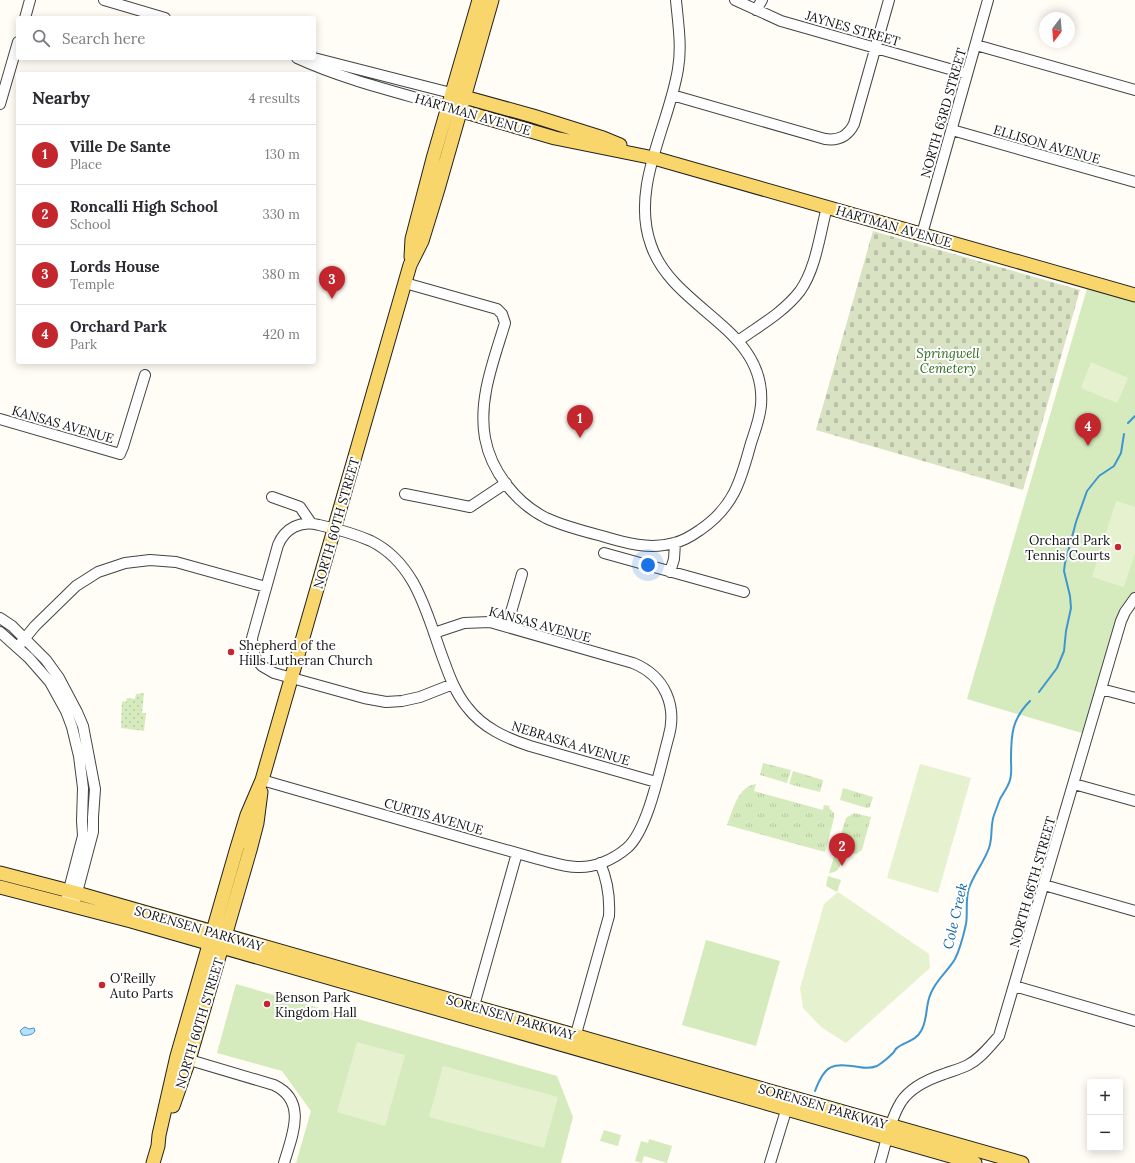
<!DOCTYPE html>
<meta charset="utf-8">
<style>
:root{--surface:#fff;--page:#f7f7f7;--text:#2b2b33;--muted:#7c7c81;--line:#e1e1e2;--accent:#c4262e}
body{margin:0;font-family:Lora,serif;background:var(--page);color:var(--text)}
.controls{position:absolute;right:12px;bottom:12px;display:grid;overflow:hidden;border-radius:4px;box-shadow:0 2px 10px #0003}
.controls button{width:36px;height:36px;display:grid;place-items:center;padding:0;border:0;border-bottom:1px solid var(--line);background:var(--surface);color:var(--text);font:20px sans-serif}
.compass{position:absolute;left:1039px;top:12px;width:36px;height:36px;border-radius:50%;background:var(--surface);box-shadow:0 2px 10px #0003;rotate:196deg}
.you{position:absolute;left:648px;top:565px;width:14px;height:14px;margin:-10px;border:3px solid #fff;border-radius:50%;background:#1a73e8;box-shadow:0 0 0 6px #1a73e833}
.badge{display:grid;place-items:center;width:26px;height:26px;border-radius:50%;background:var(--accent);color:#fff;font-size:13px;font-weight:700}
.pin{position:absolute;translate:-50% -33px;filter:drop-shadow(0 1px 2px #0008)}
.pin::after{content:'';position:absolute;top:21px;width:14px;height:12px;background:inherit;clip-path:polygon(0 0,100% 0,50% 100%)}
.list{margin:0;padding:0;list-style:none}
h2{display:flex;justify-content:space-between;align-items:center;height:52px;margin:0;padding:0 16px;font-size:17px}
h2 small{font-size:13px;font-weight:400;color:var(--muted)}
.list li{display:grid;grid-template-columns:26px 1fr auto;gap:12px;align-items:center;box-sizing:border-box;height:60px;padding:0 16px;border-top:1px solid var(--line)}
.list b{display:block;font-size:15px;white-space:nowrap}
.list p{margin:0;font-size:13px;white-space:nowrap;color:var(--muted)}
.list em{font-size:13px;font-style:normal;color:var(--muted)}
.icon{flex:none;width:22px;height:22px;fill:none;stroke:currentColor;stroke-width:2;stroke-linecap:round;stroke-linejoin:round}
.map{position:relative;flex:none;width:1135px;height:1163px;overflow:hidden}
.search{position:absolute;background:var(--surface);box-shadow:0 2px 10px #0003;left:16px;top:16px;width:300px;height:44px;display:flex;align-items:center;gap:10px;box-sizing:border-box;padding:0 14px;border-radius:4px;color:var(--muted);font-size:15px}
.panel{position:absolute;background:var(--surface);box-shadow:0 2px 10px #0003;left:16px;top:72px;width:300px;height:292px;border-radius:4px}
.map>svg:first-child{display:block}
.grass{fill:url(#grass-tufts)}
.cemetery{fill:url(#cemetery-stones)}
.park{fill:#d5ebbd}
.garden{fill:url(#garden-dots)}
.pitch{fill:#e6f2cf}
.water{fill:url(#water-ripples);stroke:#3f96cf}
.lines{fill:none;stroke-linecap:round;stroke-linejoin:round}
.stream{stroke:#3f96cf;stroke-width:2}
.minor-casing{stroke:#444;stroke-width:12}
.major-casing{stroke:#222;stroke-width:15}
.minor{stroke:#fff;stroke-width:10}
.major{stroke:#f9d66b;stroke-width:13}
.poi-dot{fill:#c4262e;stroke:#fff;stroke-width:1.5}
.labels{text-anchor:middle;stroke-width:4;stroke-linejoin:round;paint-order:stroke}
.street-label{font-size:13px;fill:#111;stroke:#fff}
.park-label{font-size:13px;font-style:italic;fill:#2f6b1f;stroke:#fff}
.poi-label{font-size:13px;fill:#111;stroke:#fff;text-anchor:start}
.water-label{font-size:14px;font-style:italic;fill:#1768a6;stroke:#fff}
</style>
<div class="map">
<svg width="1135" height="1163" viewBox="0 0 1135 1163">
<defs>
<pattern id="grass-tufts" width="24" height="20" patternUnits="userSpaceOnUse"><rect width="24" height="20" fill="#d5ebbd"/><path d="M3 7l-1-3M5 7V3M7 7l1-3M15 17l-1-3M17 17v-4M19 17l1-3" fill="none" stroke="#b6c8a1"/></pattern>
<pattern id="cemetery-stones" width="16" height="16" patternUnits="userSpaceOnUse"><rect width="16" height="16" fill="#d9e3c4"/><path d="M2 7V4a2 2 0 0 1 4 0v3zM10 15v-3a2 2 0 0 1 4 0v3z" fill="#b9c2a7"/></pattern>
<pattern id="garden-dots" width="8" height="8" patternUnits="userSpaceOnUse"><rect width="8" height="8" fill="#d5ebbd"/><path d="M2 2h.1M6 6h.1" fill="none" stroke="#b6c8a1" stroke-width="1.8" stroke-linecap="round"/></pattern>
<pattern id="water-ripples" width="26" height="14" patternUnits="userSpaceOnUse"><rect width="26" height="14" fill="#b9e0f7"/><path d="M2 4q2-2 4 0t4 0M15 11q2-2 4 0t4 0" fill="none" stroke="#9ebfd3"/></pattern>
</defs>
<rect width="100%" height="100%" fill="#fffdf5"/>
<path class="grass" d="M 763,763 L 791,770 L 787,783 L 760,775 Z
M 793,771 L 823,780 L 820,792 L 789,784 Z
M 756,784 L 754,791 L 823,810 L 824,805 L 830,806 L 829,808 L 834,813 L 834,818 L 825,852 L 727,825 C 733,810 738,786 756,784 Z
M 843,788 L 873,797 L 870,807 L 867,808 L 840,800 Z
M 854,813 L 871,817 L 862,850 L 856,854 L 847,852 L 844,861 L 842,861 C 840,868 837,873 829,873 L 846,818 Z
M 828,876 L 841,880 L 837,892 L 826,886 Z"/>
<path class="cemetery" d="M 873,231 L 1080,290 L 1023,490 L 816,430 Z"/>
<path class="park" d="M 1088,285 L 1135,299 L 1135,593 L 1129,599 L 1085,734 L 967,699 Z
M 706,940 L 780,961 L 756,1046 L 682,1025 Z
M 236,984 L 557,1076 L 573,1117 L 561,1163 L 296,1163 L 311,1111 L 282,1071 L 217,1053 Z
M 604,1130 L 621,1135 L 618,1146 L 600,1141 Z
M 649,1139 L 672,1146 L 667,1163 L 644,1156 L 642,1163 L 635,1161 L 641,1141 L 648,1143 Z"/>
<path class="garden" d="M 144,693 L 142,713 L 146,713 L 144,731 L 121,728 L 122,701 L 126,702 L 127,698 L 135,699 L 136,694 Z"/>
<path class="pitch" d="M 1091,362 L 1128,378 L 1117,403 L 1081,388 Z
M 1116,501 L 1135,507 L 1135,553 L 1124,587 L 1092,577 Z
M 920,764 L 971,778 L 938,893 L 887,878 Z
M 838,892 L 929,954 L 930,968 L 846,1043 L 821,1027 L 803,1008 L 800,988 L 824,904 Z
M 357,1042 L 405,1055 L 385,1126 L 337,1112 Z
M 443,1066 L 558,1097 L 544,1148 L 429,1117 Z"/>
<path class="water" d="M 25,1027 L 29,1029 L 34,1028 L 35,1031 C 33,1035 26,1036 22,1035 L 20,1031 L 23,1028 Z"/>
<g class="lines">
<path class="stream" d="M 1128,423 L 1135,416
M 1039,692 L 1057,668 L 1064,651 L 1066,631 L 1071,608 L 1070,596 L 1064,571 L 1065,563 L 1076,522 L 1087,491 L 1099,476 L 1114,466 L 1121,453 L 1124,434
M 815,1091 C 825,1064 832,1063 859,1067 C 864,1068 872,1068 877,1066 C 882,1063 889,1057 893,1053 C 895,1051 895,1049 897,1048 C 904,1042 916,1041 921,1031 C 928,1020 925,1005 931,993 C 936,980 948,971 955,959 C 959,951 964,933 966,924 C 968,912 965,900 969,888 C 974,874 984,862 989,848 C 993,837 990,826 994,815 C 996,810 998,804 1000,799 C 1004,792 1008,787 1010,780 C 1012,773 1011,766 1011,759 C 1011,734 1012,719 1030,701"/>
<defs>
<path id="minor" d="M 104,0 L 165,18
M 735,0 L 781,21 L 967,74
M 756,10 L 762,0
M 25,18 L 30,0
M 976,45 L 1135,90
M 297,58 C 345,80 397,92 448,107
M 314,58 L 451,93
M 672,95 L 825,139 C 839,141 848,136 854,124 L 889,0
M 0,104 L 18,42
M 952,130 L 1135,182
M 922,234 L 988,0
M 405,283 L 497,309 L 502,314 L 505,323 C 494,360 478,399 485,438 C 491,471 516,503 546,518 C 563,526 583,531 602,536 C 625,543 650,550 674,543 C 683,541 693,535 700,530 C 734,507 741,480 751,443 C 755,431 760,418 761,405 C 767,328 673,310 651,245 C 630,187 669,126 678,69 C 682,46 678,23 676,0
M 738,341 C 759,326 784,312 800,291 C 816,269 820,233 827,207
M 0,419 L 120,454 L 123,447 L 145,375
M 405,494 L 470,507 L 506,483
M 272,497 L 300,507 L 311,523
M 604,553 L 744,592
M 670,572 L 674,559 L 675,543
M 0,618 L 12,626 L 46,660 L 59,678 L 77,712 L 83,726 L 95,789 L 93,817 L 93,832 L 75,900
M 507,626 L 522,574
M 0,632 L 29,658 L 50,682 L 66,711 L 72,727 L 79,756 L 83,788 L 82,821 L 83,836 L 67,897
M 21,643 L 35,626 L 76,586 L 98,572 L 125,563 L 150,560 L 176,562 L 266,587
M 453,684 L 420,697 L 402,701 L 386,702 L 364,698 L 274,673 L 262,666 L 256,659 L 253,650 L 252,638 L 278,545 C 285,528 301,520 319,525 C 337,529 355,534 371,541 C 415,563 426,611 441,653 C 448,672 454,691 467,707 C 483,728 506,738 530,746 L 656,782
M 1101,689 L 1135,698
M 262,780 C 333,801 404,821 474,841 C 496,847 517,853 538,859 C 551,862 564,867 577,867 C 594,868 613,860 627,848 C 648,830 660,768 668,739 C 678,706 665,676 633,663 L 490,622 L 464,623 L 434,633
M 1074,784 L 1135,801
M 1044,885 L 1135,911
M 1014,986 L 1135,1021
M 472,1013 L 517,853
M 574,1041 L 609,916 C 610,898 607,879 600,863
M 183,1058 L 274,1085 C 308,1101 292,1136 284,1163
M 770,1163 L 788,1104
M 880,1163 C 886,1143 890,1120 901,1102 C 910,1088 929,1079 944,1074 C 952,1071 960,1069 968,1065 C 981,1058 989,1047 999,1036 L 1121,621 L 1125,612 L 1135,598"/>
<path id="major" d="M 457,95 L 533,116 L 603,138 L 620,145
M 448,107 L 555,138 L 654,158 L 1135,295
M 411,257 L 412,239 L 434,155 L 479,0
M 0,873 L 77,893 L 1022,1163
M 0,887 L 131,921 L 975,1163
M 173,1106 L 189,1060 L 250,850 L 257,823 L 261,792
M 153,1163 L 158,1146 L 159,1135 L 177,1056 L 236,851 L 247,815 L 262,780 L 410,265 L 422,241 L 438,189 L 492,0"/>
</defs>
<use href="#minor" class="minor-casing"/>
<use href="#major" class="major-casing"/>
<use href="#minor" class="minor"/>
<use href="#major" class="major"/>
</g>
<g class="poi-dot">
<circle cx="1118" cy="547" r="4"/>
<circle cx="231" cy="652" r="4"/>
<circle cx="102" cy="985" r="4"/>
<circle cx="267" cy="1004" r="4"/>
</g>
<g class="labels">
<g class="street-label">
<text transform="translate(853 28) rotate(16)" y="5">JAYNES STREET</text>
<text transform="translate(943 113) rotate(-74)" y="5">NORTH 63RD STREET</text>
<text transform="translate(473 114) rotate(16)" y="5">HARTMAN AVENUE</text>
<text transform="translate(1047 144) rotate(16)" y="5">ELLISON AVENUE</text>
<text transform="translate(894 226) rotate(16)" y="5">HARTMAN AVENUE</text>
<text transform="translate(63 424) rotate(16)" y="5">KANSAS AVENUE</text>
<text transform="translate(336 523) rotate(-74)" y="5">NORTH 60TH STREET</text>
<text transform="translate(540 624) rotate(15)" y="5">KANSAS AVENUE</text>
<text transform="translate(571 743) rotate(17)" y="5">NEBRASKA AVENUE</text>
<text transform="translate(434 816) rotate(16)" y="5">CURTIS AVENUE</text>
<text transform="translate(1032 882) rotate(-74)" y="5">NORTH 66TH STREET</text>
<text transform="translate(199 928) rotate(16)" y="5">SORENSEN PARKWAY</text>
<text transform="translate(511 1017) rotate(16)" y="5">SORENSEN PARKWAY</text>
<text transform="translate(199 1023) rotate(-73)" y="5">NORTH 60TH STREET</text>
<text transform="translate(823 1106) rotate(16)" y="5">SORENSEN PARKWAY</text>
</g>
<g class="park-label">
<text x="948" y="358">Springwell<tspan x="948" dy="15">Cemetery</tspan></text>
</g>
<g class="poi-label">
<text x="1110" y="545" text-anchor="end">Orchard Park<tspan x="1110" dy="15">Tennis Courts</tspan></text>
<text x="239" y="650">Shepherd of the<tspan x="239" dy="15">Hills Lutheran Church</tspan></text>
<text x="110" y="983">O'Reilly<tspan x="110" dy="15">Auto Parts</tspan></text>
<text x="275" y="1002">Benson Park<tspan x="275" dy="15">Kingdom Hall</tspan></text>
</g>
<g class="water-label">
<text transform="translate(955 916) rotate(-77)" y="5">Cole Creek</text>
</g>
</g>
</svg>
<div class="controls">
<button>+</button>
<button>−</button>
</div>
<svg class="compass" viewBox="-18 -18 36 36"><path d="M0-13l5 13h-10z" fill="#e53935"/><path d="M0 13l5-13h-10z" fill="#7c7c81"/></svg>
<div class="you"></div>
<div class="pin badge" style="left:580px;top:438px">1</div>
<div class="pin badge" style="left:842px;top:866px">2</div>
<div class="pin badge" style="left:332px;top:299px">3</div>
<div class="pin badge" style="left:1088px;top:446px">4</div>
<div class="search"><svg class="icon" aria-label="search" viewBox="0 0 24 24"><circle cx="10" cy="10" r="6"/><path d="M15 15l6 6"/></svg>Search here</div>
<section class="panel">
<h2>Nearby<small>4 results</small></h2>
<ul class="list">
<li><span class="badge">1</span><div><b>Ville De Sante</b><p>Place</p></div><em>130 m</em></li>
<li><span class="badge">2</span><div><b>Roncalli High School</b><p>School</p></div><em>330 m</em></li>
<li><span class="badge">3</span><div><b>Lords House</b><p>Temple</p></div><em>380 m</em></li>
<li><span class="badge">4</span><div><b>Orchard Park</b><p>Park</p></div><em>420 m</em></li>
</ul>
</section>
</div>
